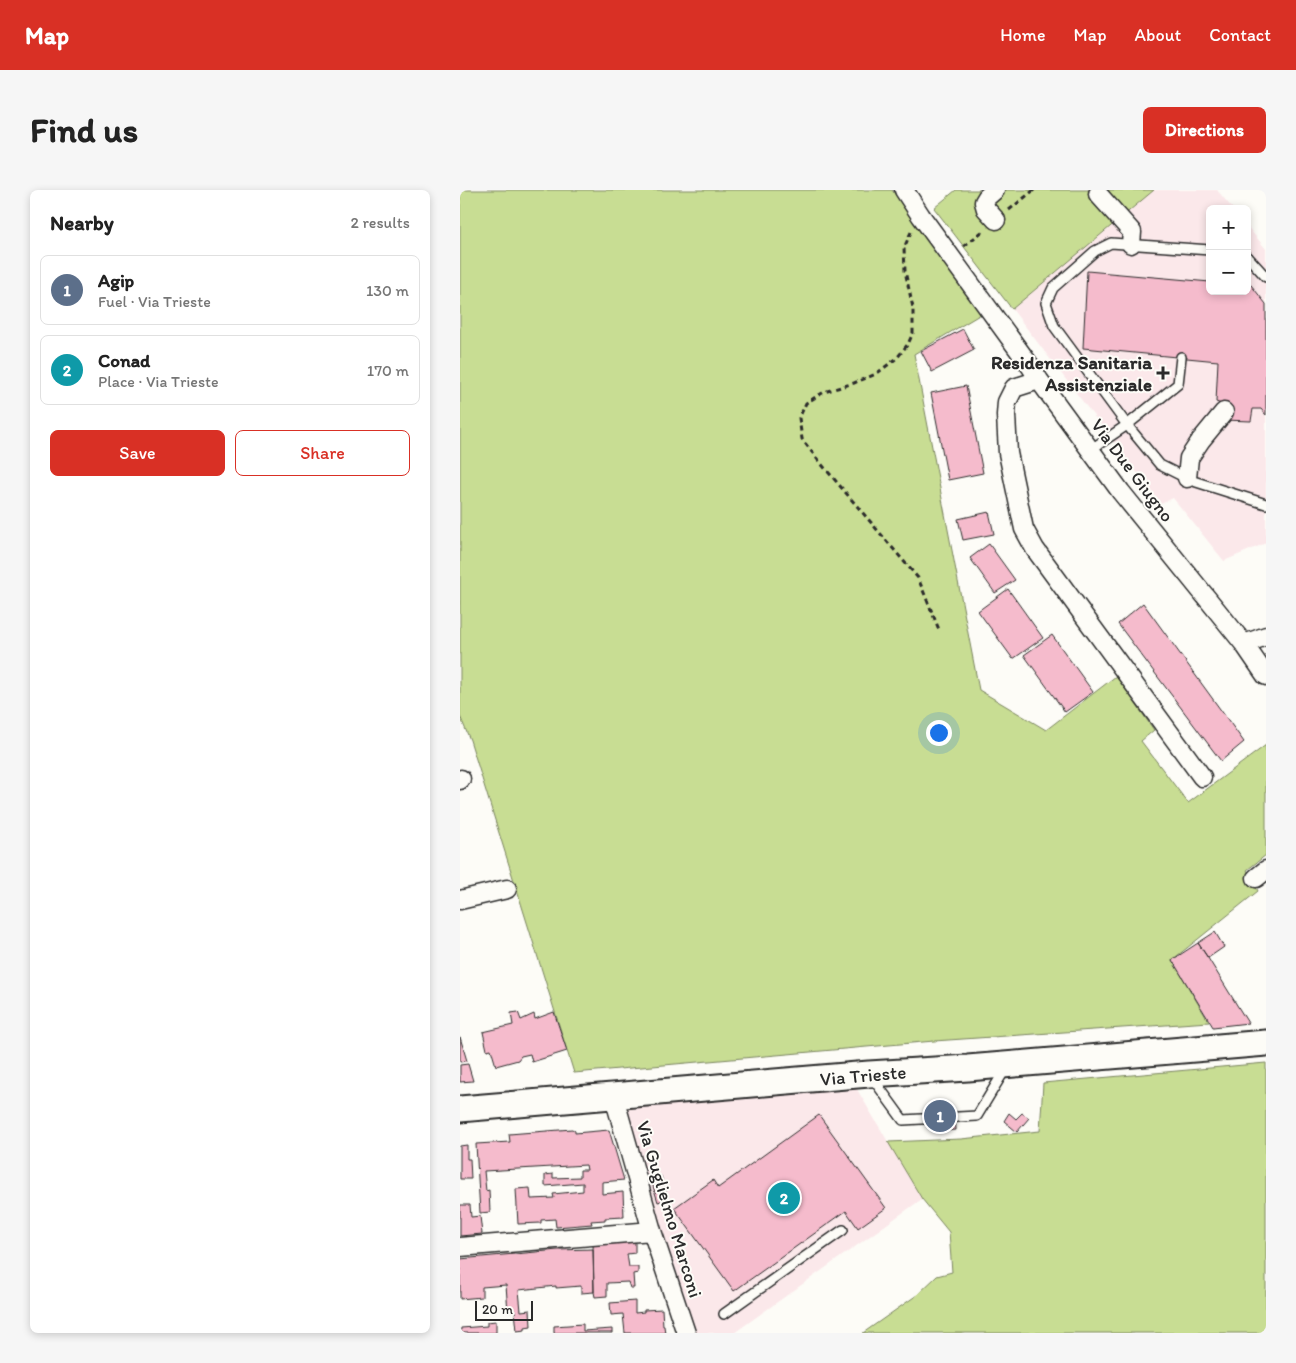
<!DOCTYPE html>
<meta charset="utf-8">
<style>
:root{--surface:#fff;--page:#f6f6f6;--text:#222;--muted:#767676;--line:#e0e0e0;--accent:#d93025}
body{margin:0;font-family:Itim,sans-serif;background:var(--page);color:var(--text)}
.controls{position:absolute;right:15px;top:15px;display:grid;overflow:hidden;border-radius:8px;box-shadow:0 2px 8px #0003}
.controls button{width:45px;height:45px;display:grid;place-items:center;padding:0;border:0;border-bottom:1px solid var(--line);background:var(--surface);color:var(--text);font:25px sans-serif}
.scale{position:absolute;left:15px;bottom:12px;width:58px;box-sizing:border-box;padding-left:5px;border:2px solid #2b2b2b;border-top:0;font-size:14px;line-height:18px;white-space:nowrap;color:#2b2b2b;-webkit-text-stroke:4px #fdfcf7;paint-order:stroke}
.you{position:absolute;left:478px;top:542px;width:18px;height:18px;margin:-12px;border:4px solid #fff;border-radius:50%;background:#1a73e8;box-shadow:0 0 0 8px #1a73e833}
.badge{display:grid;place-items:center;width:32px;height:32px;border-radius:50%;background:var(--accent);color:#fff;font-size:16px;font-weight:700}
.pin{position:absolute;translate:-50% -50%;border:2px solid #fff;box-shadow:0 1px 5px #0006}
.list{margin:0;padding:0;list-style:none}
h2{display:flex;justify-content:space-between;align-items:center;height:65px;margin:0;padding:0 20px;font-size:21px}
h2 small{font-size:16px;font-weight:400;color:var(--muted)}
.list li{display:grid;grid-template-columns:32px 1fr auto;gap:15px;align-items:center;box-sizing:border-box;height:70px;margin:0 10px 10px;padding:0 10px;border:1px solid var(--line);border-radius:8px}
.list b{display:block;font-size:19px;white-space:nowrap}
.list p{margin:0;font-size:16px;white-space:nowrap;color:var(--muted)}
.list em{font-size:16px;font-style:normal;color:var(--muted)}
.actions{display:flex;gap:10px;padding:15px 20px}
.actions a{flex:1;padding:11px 0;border:1px solid var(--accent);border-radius:8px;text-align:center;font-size:18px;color:var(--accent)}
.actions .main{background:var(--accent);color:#fff}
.map{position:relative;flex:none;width:806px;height:1143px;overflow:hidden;border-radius:8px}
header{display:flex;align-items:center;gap:30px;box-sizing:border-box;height:70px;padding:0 25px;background:var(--accent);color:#fff}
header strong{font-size:24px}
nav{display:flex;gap:28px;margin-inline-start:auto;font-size:18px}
.intro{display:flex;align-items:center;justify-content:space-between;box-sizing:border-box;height:120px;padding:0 30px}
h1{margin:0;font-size:35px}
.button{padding:12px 22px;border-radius:8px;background:var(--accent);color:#fff;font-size:18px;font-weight:700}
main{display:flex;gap:30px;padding:0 30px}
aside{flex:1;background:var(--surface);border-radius:8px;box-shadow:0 2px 8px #0003}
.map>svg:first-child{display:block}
.built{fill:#fbe8ea}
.green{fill:#c8dd93;stroke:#7a845f}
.building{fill:#f5bbcc;stroke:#2b2b2b}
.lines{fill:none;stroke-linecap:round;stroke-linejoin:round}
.lane-casing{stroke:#2b2b2b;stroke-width:12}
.street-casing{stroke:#2b2b2b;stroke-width:21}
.secondary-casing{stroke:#2b2b2b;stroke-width:29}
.path{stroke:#2b2b2b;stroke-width:3;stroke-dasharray:5 4;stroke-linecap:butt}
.lane{stroke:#fdfcf7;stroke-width:9}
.street{stroke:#fdfcf7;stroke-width:18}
.secondary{stroke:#fdfcf7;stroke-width:25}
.poi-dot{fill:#2b2b2b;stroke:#fdfcf7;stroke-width:2}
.labels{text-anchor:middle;stroke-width:4;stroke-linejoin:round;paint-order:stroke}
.poi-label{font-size:19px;font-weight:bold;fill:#2b2b2b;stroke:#fdfcf7;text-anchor:end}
.street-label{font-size:19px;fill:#2b2b2b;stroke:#fdfcf7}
</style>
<header>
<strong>Map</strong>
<nav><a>Home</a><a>Map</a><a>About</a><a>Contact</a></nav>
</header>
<div class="intro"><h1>Find us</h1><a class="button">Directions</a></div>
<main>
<aside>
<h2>Nearby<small>2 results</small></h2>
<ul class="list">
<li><span class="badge" style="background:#5c6f8a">1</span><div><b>Agip</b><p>Fuel · Via Trieste</p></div><em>130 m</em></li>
<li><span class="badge" style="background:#0f9aa8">2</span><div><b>Conad</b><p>Place · Via Trieste</p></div><em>170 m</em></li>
</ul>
<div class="actions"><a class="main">Save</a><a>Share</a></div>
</aside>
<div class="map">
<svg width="806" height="1143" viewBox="0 0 806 1143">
<rect width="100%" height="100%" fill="#fdfcf7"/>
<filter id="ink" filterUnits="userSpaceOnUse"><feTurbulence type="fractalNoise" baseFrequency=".02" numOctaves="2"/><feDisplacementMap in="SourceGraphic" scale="10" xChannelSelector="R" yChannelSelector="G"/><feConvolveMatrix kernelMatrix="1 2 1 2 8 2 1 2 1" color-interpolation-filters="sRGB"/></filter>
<g filter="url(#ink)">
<path class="built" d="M 694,0 L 757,0 L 773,19 L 750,19 L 750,101 L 787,101 L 787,36 L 806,59 L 806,353 L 764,371 L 713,308 L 701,314 L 552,119 Z
M 392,891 L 462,1009 L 274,1143 L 220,1143 L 154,907 Z"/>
<path class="green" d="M 0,0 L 432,0 L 521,124 L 454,164 L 519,500 L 586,540 L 656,486 L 694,540 L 681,551 L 728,613 L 806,555 L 806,665 L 787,680 L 798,701 L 712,770 L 749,832 L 474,851 L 114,883 L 10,550 L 0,526 Z
M 496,0 L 694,0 L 552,119 L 474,18 Z
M 806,873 L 806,1143 L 403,1143 L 457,1105 L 477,1086 L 492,1082 L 489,1042 L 462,1009 L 428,952 L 501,949 L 580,941 L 583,893 Z"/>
<path class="building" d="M 627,81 L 750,92 L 750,101 L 787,101 L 787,95 L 791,95 L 806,114 L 806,225 L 801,219 L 793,219 L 791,231 L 763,230 L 764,215 L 756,212 L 758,171 L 623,158 Z
M 503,139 L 514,160 L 472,182 L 461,161 Z
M 506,196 L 523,283 L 488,290 L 471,203 Z
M 529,322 L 534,344 L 503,350 L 498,329 Z
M 529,354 L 555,390 L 535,403 L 510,368 Z
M 548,399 L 583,448 L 553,469 L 518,421 Z
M 683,413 L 784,552 L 761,571 L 658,434 Z
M 592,445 L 633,502 L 605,522 L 564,465 Z
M 755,742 L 764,757 L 748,768 L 738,753 Z
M 738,753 L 748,768 L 788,833 L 753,837 L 712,770 Z
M 58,822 L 61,830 L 74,824 L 75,829 L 94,822 L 107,861 L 72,872 L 70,864 L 61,866 L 58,870 L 36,876 L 31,859 L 27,860 L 23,842 L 53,835 L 51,823 Z
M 0,847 L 7,871 L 0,872 Z
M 8,874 L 13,891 L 0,892 L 0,875 Z
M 495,923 L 496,940 L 474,941 L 473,924 Z
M 549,923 L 556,929 L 562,923 L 569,928 L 557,942 L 544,931 Z
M 359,925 L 426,1018 L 398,1038 L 386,1021 L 274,1101 L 214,1018 L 253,990 L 258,998 Z
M 112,939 L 115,941 L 115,943 L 149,940 L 164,990 L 142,992 L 142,1004 L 163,1002 L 164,1027 L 145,1028 L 145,1030 L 131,1031 L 132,1034 L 96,1037 L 95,1029 L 81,1030 L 81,1033 L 58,1034 L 56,999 L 70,998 L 71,1009 L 94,1008 L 93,1004 L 123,1001 L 123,993 L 85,996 L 85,985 L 93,984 L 93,988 L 120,987 L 120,980 L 127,980 L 126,975 L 24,981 L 26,1001 L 29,1000 L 30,1022 L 20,1023 L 16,954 L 50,952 L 49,944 Z
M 7,955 L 7,969 L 10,969 L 11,989 L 0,989 L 0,956 Z
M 201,986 L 208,1009 L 198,1012 L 191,990 Z
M 0,1015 L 10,1015 L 11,1027 L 20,1026 L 22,1044 L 0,1046 Z
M 175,1050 L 175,1063 L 167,1064 L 169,1077 L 178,1077 L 178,1083 L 173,1084 L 174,1098 L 170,1098 L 168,1092 L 147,1093 L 147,1106 L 135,1107 L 134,1102 L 133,1052 Z
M 133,1059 L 134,1102 L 121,1103 L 121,1096 L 96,1098 L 96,1096 L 59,1100 L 61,1121 L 70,1120 L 71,1136 L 65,1137 L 65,1140 L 57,1141 L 55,1121 L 48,1122 L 46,1095 L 22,1097 L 22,1107 L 0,1109 L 0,1069 L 98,1060 Z
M 175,1111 L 175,1123 L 184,1122 L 184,1120 L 202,1119 L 203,1136 L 204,1136 L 205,1143 L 165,1143 L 163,1124 L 151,1125 L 150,1113 Z
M 36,1131 L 36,1143 L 1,1143 L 1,1138 L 27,1136 L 27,1132 Z
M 123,1134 L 123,1141 L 152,1139 L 152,1143 L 94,1143 L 94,1136 Z"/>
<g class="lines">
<defs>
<path id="lane" d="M 787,66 L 806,87
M 721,167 L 718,194 L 667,235 L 594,136 L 586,113 L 593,98 L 635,61 L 651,53 L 750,60
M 630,260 L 667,235 L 700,275 L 730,290 L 806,314
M 411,886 L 443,930 L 517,926 L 546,878
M 264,1124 L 383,1040"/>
<path id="street" d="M 444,0 L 461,26 L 571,177 L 579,190
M 535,0 L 527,7 L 524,12 L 526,19 L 536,30
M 638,4 L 672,42 L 671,54
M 727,288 L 729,268 L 741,250 L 764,222
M 784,454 L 806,446
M 742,587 L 575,359 L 564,339 L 548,263 L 546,225 L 547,212 L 554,198 L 579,190 L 661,302 L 784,454 L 806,486
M 0,590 L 1,589
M 796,688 L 806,680
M 0,710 L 47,699
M 154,907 L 192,1041 L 226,1143
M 0,1057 L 192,1041"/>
<path id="secondary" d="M 0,919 L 409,884 L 508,878 L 806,853"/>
</defs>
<use href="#lane" class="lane-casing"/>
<use href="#street" class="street-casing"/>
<use href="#secondary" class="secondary-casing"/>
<path class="path" d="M 549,20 L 574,0
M 451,42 L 444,58 L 445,81 L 453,118 L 453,143 L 448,154 L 437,168 L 416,184 L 394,193 L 364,202 L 346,213 L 339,228 L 342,249 L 358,270 L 458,388 L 480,442
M 504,56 L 523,41"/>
<use href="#lane" class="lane"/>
<use href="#street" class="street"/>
<use href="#secondary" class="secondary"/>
</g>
</g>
<path class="poi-dot" d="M700.5 175.5h5v5h5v5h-5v5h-5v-5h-5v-5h5z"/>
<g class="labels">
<g class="poi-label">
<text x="692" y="179">Residenza Sanitaria<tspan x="692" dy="22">Assistenziale</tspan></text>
</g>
<g class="street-label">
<text transform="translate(673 280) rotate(53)" y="7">Via Due Giugno</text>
<text transform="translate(403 885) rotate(-5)" y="7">Via Trieste</text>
<text transform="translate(210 1019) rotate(73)" y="7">Via Guglielmo Marconi</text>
</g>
</g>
</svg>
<div class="controls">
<button>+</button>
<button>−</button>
</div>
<div class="scale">20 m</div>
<div class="you"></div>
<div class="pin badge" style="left:480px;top:926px;background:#5c6f8a">1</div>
<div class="pin badge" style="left:324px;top:1008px;background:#0f9aa8">2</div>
</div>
</main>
